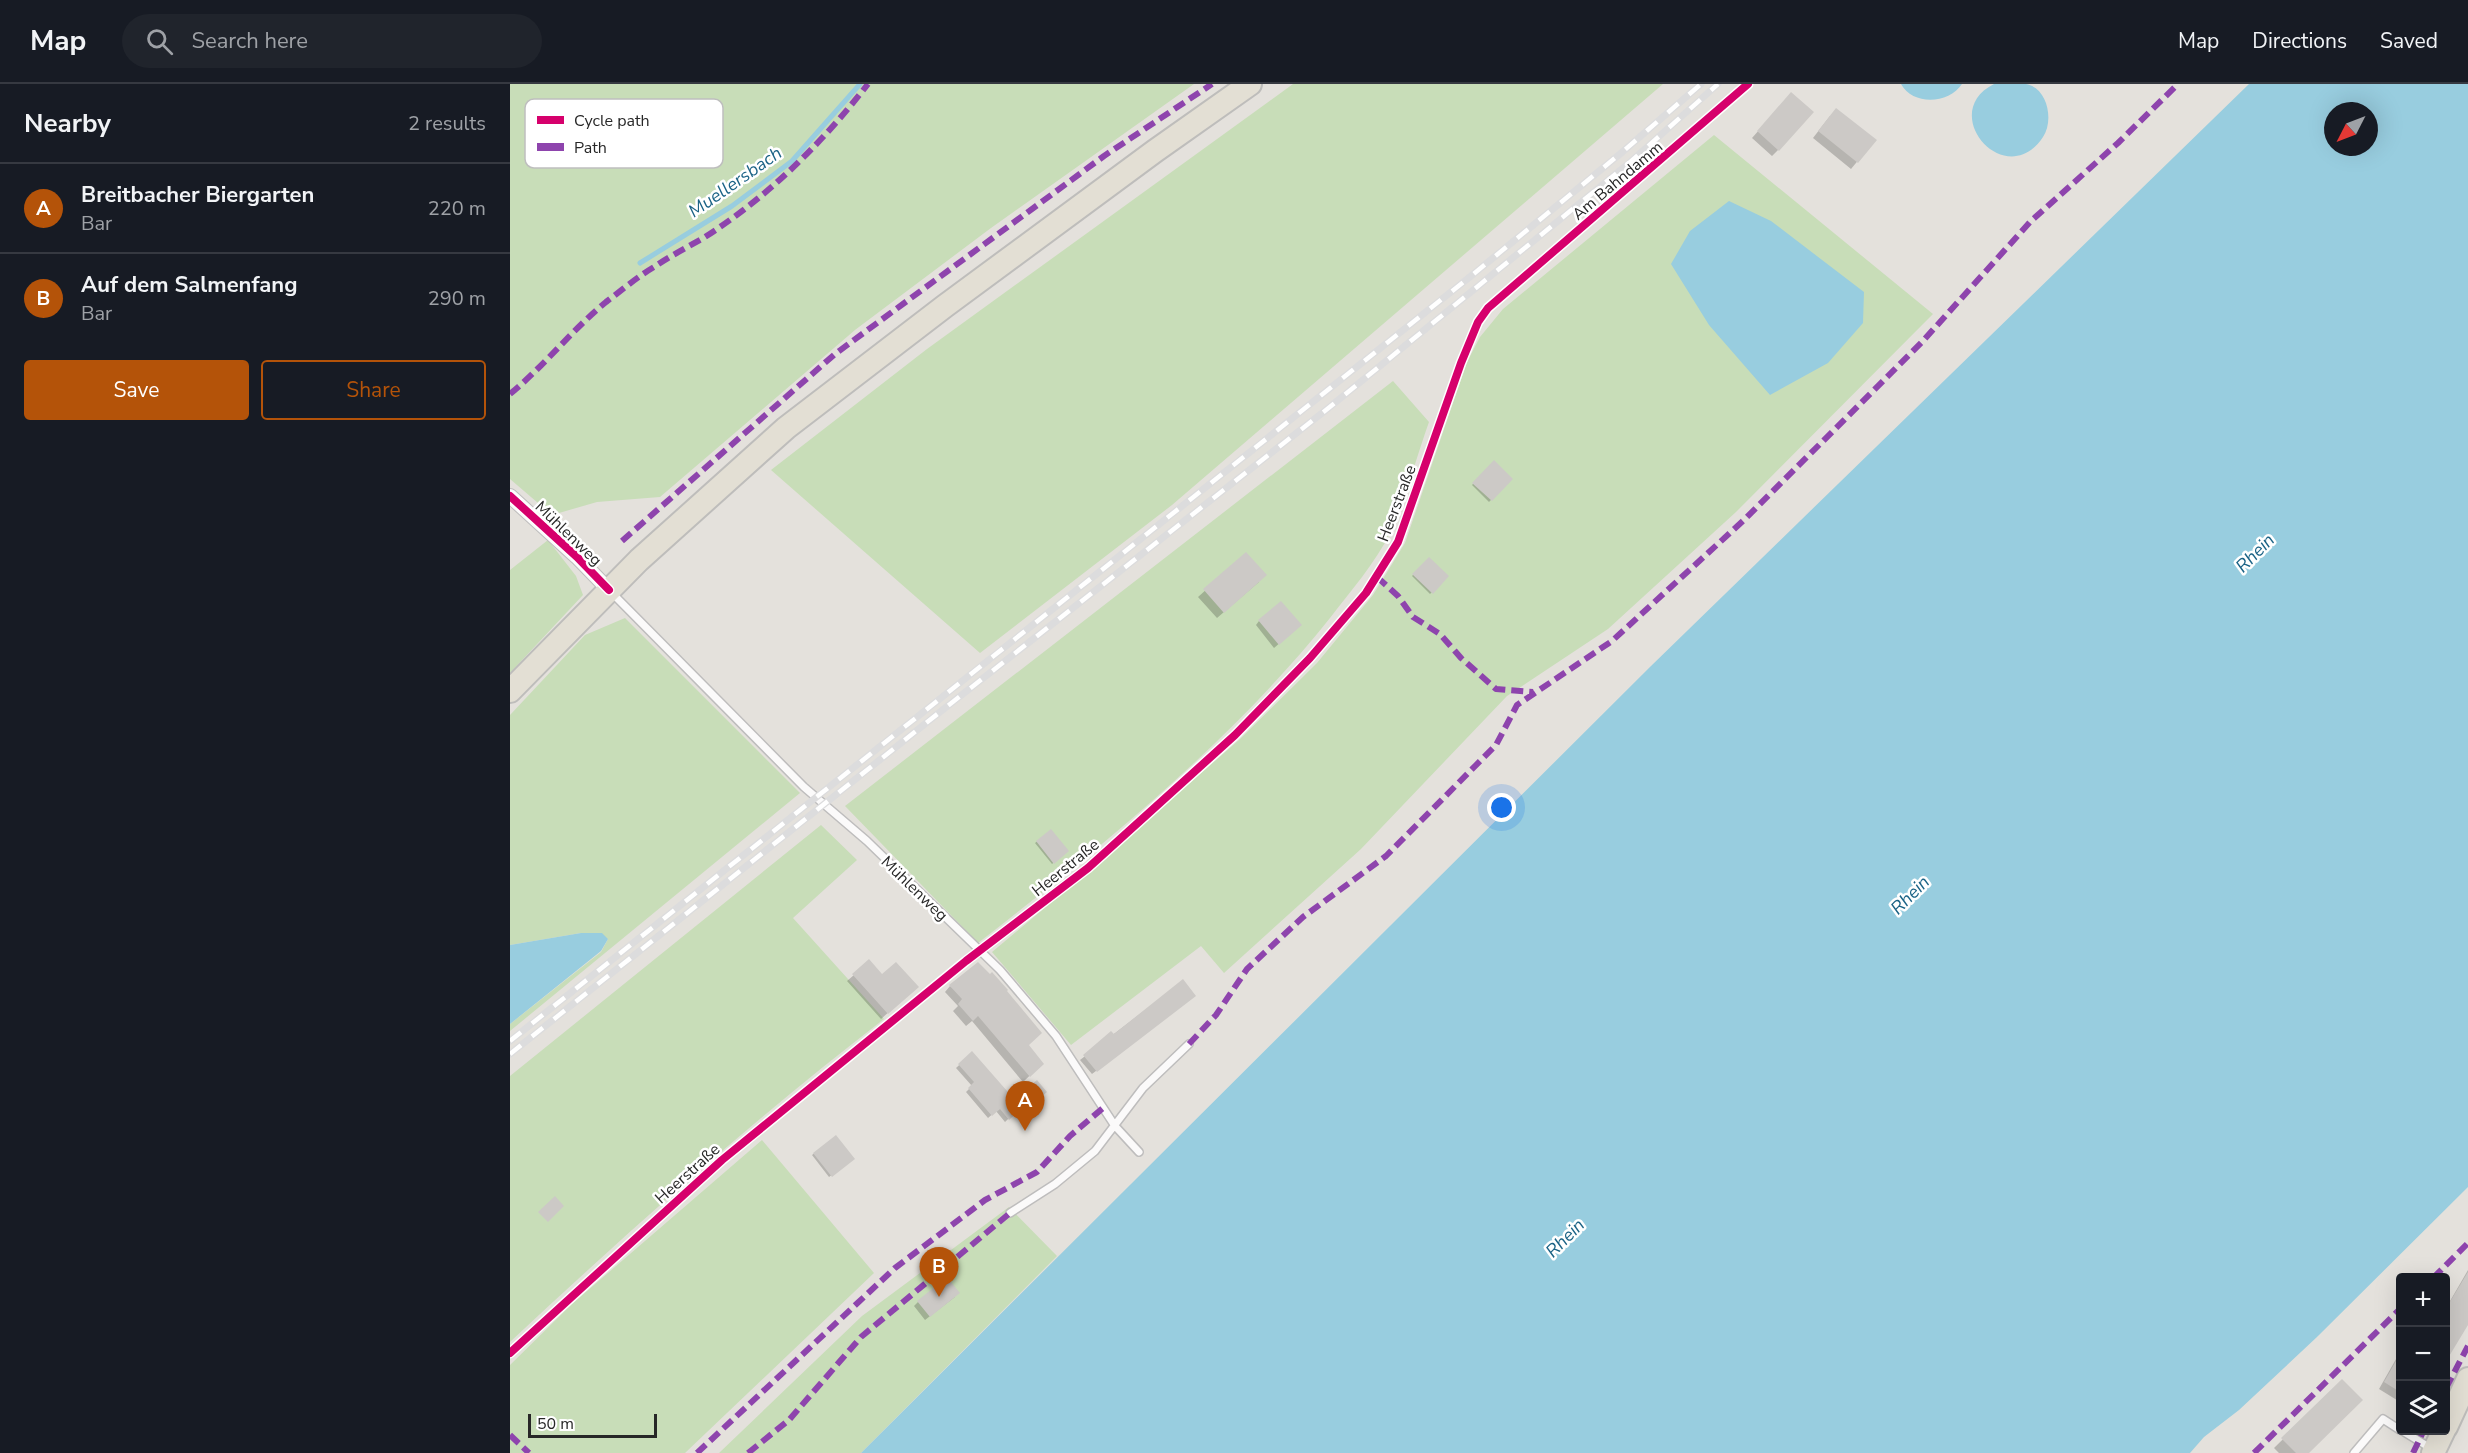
<!DOCTYPE html>
<meta charset="utf-8">
<style>
:root{--surface:#171b24;--page:#20242c;--text:#f1f3f6;--muted:#9ea1a6;--line:#363941;--accent:#b45309}
body{margin:0;font-family:"Nunito Sans",sans-serif;background:var(--page);color:var(--text)}
.controls{position:absolute;right:18px;bottom:18px;display:grid;overflow:hidden;border-radius:6px;box-shadow:0 6px 24px #0002}
.controls button{width:54px;height:54px;display:grid;place-items:center;padding:0;border:0;border-bottom:2px solid var(--line);background:var(--surface);color:var(--text);font:30px sans-serif}
.compass{position:absolute;left:1814px;top:18px;width:54px;height:54px;border-radius:50%;background:var(--surface);box-shadow:0 6px 24px #0002;rotate:228deg}
.scale{position:absolute;left:18px;bottom:15px;width:129px;box-sizing:border-box;padding-left:6px;border:3px solid #272727;border-top:0;font-size:16px;line-height:21px;white-space:nowrap;color:#272727;-webkit-text-stroke:4px #fff;paint-order:stroke}
.you{position:absolute;left:992px;top:724px;width:21px;height:21px;margin:-15px;border:4px solid #fff;border-radius:50%;background:#1a73e8;box-shadow:0 0 0 9px #1a73e833}
.badge{display:grid;place-items:center;width:39px;height:39px;border-radius:50%;background:var(--accent);color:#fff;font-size:20px;font-weight:700}
.pin{position:absolute;translate:-50% -50px;filter:drop-shadow(0 2px 3px #0008)}
.pin::after{content:'';position:absolute;top:32px;width:21px;height:18px;background:inherit;clip-path:polygon(0 0,100% 0,50% 100%)}
.list{margin:0;padding:0;list-style:none}
h2{display:flex;justify-content:space-between;align-items:center;height:78px;margin:0;padding:0 24px;font-size:26px}
h2 small{font-size:20px;font-weight:400;color:var(--muted)}
.list li{display:grid;grid-template-columns:39px 1fr auto;gap:18px;align-items:center;box-sizing:border-box;height:90px;padding:0 24px;border-top:2px solid var(--line)}
.list b{display:block;font-size:22px;white-space:nowrap}
.list p{margin:0;font-size:20px;white-space:nowrap;color:var(--muted)}
.list em{font-size:20px;font-style:normal;color:var(--muted)}
.actions{display:flex;gap:12px;padding:18px 24px}
.actions a{flex:1;padding:14px 0;border:2px solid var(--accent);border-radius:6px;text-align:center;font-size:21px;color:var(--accent)}
.actions .main{background:var(--accent);color:#fff}
.icon{flex:none;width:33px;height:33px;fill:none;stroke:currentColor;stroke-width:2;stroke-linecap:round;stroke-linejoin:round}
.map{position:relative;flex:none;width:1958px;height:1369px;overflow:hidden}
header{display:flex;align-items:center;gap:36px;box-sizing:border-box;height:84px;padding:0 30px;background:var(--surface);border-bottom:2px solid var(--line)}
header strong{font-size:28px}
nav{display:flex;gap:33px;margin-inline-start:auto;font-size:21px}
.search{width:420px;height:54px;background:var(--page);display:flex;align-items:center;gap:15px;box-sizing:border-box;padding:0 21px;border-radius:33px;color:var(--muted);font-size:22px}
main{display:flex}
aside{flex:1;background:var(--surface)}
.map>svg:first-child{display:block}
.green{fill:#c8ddb8}
.water{fill:#98cddf;fill-rule:evenodd}
.shadow{fill:#0003}
.lines{fill:none;stroke-linecap:round;stroke-linejoin:round}
.stream{stroke:#98cddf;stroke-width:5}
.building{fill:#ccc9c6}
.service-casing{stroke:#bebdbd;stroke-width:10}
.minor-casing{stroke:#bebdbd;stroke-width:16}
.primary-casing{stroke:#bebdbb;stroke-width:26}
.service{stroke:#fbfafa;stroke-width:7}
.minor{stroke:#fbfafa;stroke-width:14}
.primary{stroke:#e3dfd4;stroke-width:22}
.rail-casing{stroke:#dcdcdd;stroke-width:7}
.rail{stroke:#fff;stroke-width:4.5;stroke-dasharray:14;stroke-linecap:butt}
.quiet{stroke:#8e44ad;stroke-width:6;stroke-dasharray:12 6;stroke-linecap:butt}
.cycleway-casing{stroke:#fff;stroke-width:11}
.cycleway{stroke:#d6006c;stroke-width:8}
.labels{text-anchor:middle;stroke-width:5;stroke-linejoin:round;paint-order:stroke}
.street-label{font-size:16px;fill:#272727;stroke:#fff}
.water-label{font-size:18px;font-style:italic;fill:#1b6386;stroke:#fff}
.key{fill:#fff;stroke:#bebebe;stroke-width:1.5}
.key-label{font-size:16px;fill:#272727}
</style>
<header>
<strong>Map</strong>
<div class="search"><svg class="icon" aria-label="search" viewBox="0 0 24 24"><circle cx="10" cy="10" r="6"/><path d="M15 15l6 6"/></svg>Search here</div>
<nav><a>Map</a><a>Directions</a><a>Saved</a></nav>
</header>
<main>
<aside>
<h2>Nearby<small>2 results</small></h2>
<ul class="list">
<li><span class="badge">A</span><div><b>Breitbacher Biergarten</b><p>Bar</p></div><em>220 m</em></li>
<li><span class="badge">B</span><div><b>Auf dem Salmenfang</b><p>Bar</p></div><em>290 m</em></li>
</ul>
<div class="actions"><a class="main">Save</a><a>Share</a></div>
</aside>
<div class="map">
<svg width="1958" height="1369" viewBox="0 0 1958 1369">
<rect width="100%" height="100%" fill="#e4e1dc"/>
<path class="green" d="M 0,0 L 684,0 L 481,144 L 345,246 L 150,413 L 87,418 L 42,431 L 0,395 Z
M 783,0 L 1153,0 L 662,421 L 470,569 L 261,386 L 417,265 Z
M 1204,51 L 1423,230 L 1226,428 L 1098,545 L 997,612 L 851,765 L 714,889 L 691,862 L 561,961 L 482,868 L 581,785 L 729,656 L 807,579 L 863,511 L 895,459 L 957,278 L 970,253 L 993,225 Z
M 883,297 L 919,338 C 906,374 896,414 880,449 C 866,478 840,508 820,534 C 721,658 593,762 468,859 L 335,722 Z
M 38,456 L 66,492 L 73,511 L 0,589 L 0,486 Z
M 115,534 L 290,709 L 0,947 L 0,940 L 91,868 L 98,855 L 71,849 L 0,861 L 0,631 L 75,551 Z
M 311,741 L 347,776 L 283,834 L 374,935 C 243,1036 121,1145 0,1258 L 0,992 Z
M 252,1056 L 364,1189 L 175,1369 L 0,1369 L 0,1281 L 62,1220 Z
M 499,1123 L 547,1172 L 351,1369 L 209,1369 L 352,1232 Z"/>
<path class="water" d="M 1391,0 L 1452,0 C 1439,20 1403,22 1391,0 Z
M 1484,0 C 1494,0 1506,0 1516,0 C 1538,4 1544,37 1533,53 C 1496,109 1426,29 1484,0 Z
M 1739,0 L 1958,0 L 1958,1103 L 1807,1253 L 1729,1326 L 1694,1353 L 1680,1369 L 351,1369 L 1141,582 ZM 1823,27 L 1859,27 L 1859,63 L 1823,63 Z
M 1219,117 L 1261,137 L 1354,208 L 1353,239 L 1318,279 L 1260,311 L 1199,241 L 1161,180 L 1180,147 Z
M 71,849 L 92,849 L 98,855 L 91,867 L 0,940 L 0,861 Z"/>
<path class="shadow" d="M 1275,17 L 1268,66 L 1262,72 L 1242,54 Z
M 1320,32 L 1365,56 L 1341,85 L 1303,54 Z
M 984,378 L 1001,395 L 979,418 L 962,401 Z
M 736,470 L 749,498 L 707,534 L 688,513 Z
M 919,475 L 937,493 L 920,510 L 902,492 Z
M 749,537 L 786,545 L 764,564 L 746,541 Z
M 541,747 L 557,767 L 542,780 L 525,759 Z
M 344,891 L 372,892 L 400,909 L 371,935 L 337,897 Z
M 673,897 L 680,915 L 582,990 L 570,976 Z
M 440,902 L 517,961 L 532,980 L 513,998 L 462,937 L 456,942 L 443,927 L 448,922 L 435,908 Z
M 462,969 L 504,1018 L 526,998 L 531,1011 L 514,1026 L 511,1022 L 495,1038 L 486,1027 L 478,1034 L 456,1008 L 462,1002 L 446,984 Z
M 326,1053 L 343,1075 L 319,1093 L 302,1071 Z
M 1958,1186 L 1958,1238 L 1936,1276 L 1936,1224 Z
M 445,1213 L 415,1236 L 404,1222 L 408,1218 Z
M 1890,1268 L 1890,1318 L 1869,1305 Z
M 1832,1297 L 1797,1369 L 1769,1369 L 1764,1364 Z"/>
<g class="lines">
<path class="stream" d="M 130,179 L 222,122 L 282,77 L 350,0"/>
</g>
<path class="building" d="M 1281,8 L 1304,28 L 1269,67 L 1247,47 Z
M 1326,24 L 1367,56 L 1348,79 L 1308,47 Z
M 984,376 L 1003,395 L 982,417 L 962,399 Z
M 736,468 L 757,491 L 714,529 L 693,505 Z
M 919,473 L 939,492 L 923,510 L 902,490 Z
M 771,517 L 792,541 L 769,561 L 748,536 Z
M 541,745 L 559,767 L 544,780 L 526,757 Z
M 359,875 L 372,890 L 386,878 L 409,903 L 378,930 L 342,890 Z
M 468,878 L 480,890 L 482,888 L 498,906 L 497,907 L 532,949 L 519,961 L 534,980 L 520,993 L 468,932 L 463,937 L 448,920 L 452,915 L 439,901 Z
M 673,895 L 686,912 L 587,988 L 573,971 L 601,947 L 604,950 Z
M 462,967 L 512,1024 L 499,1036 L 490,1025 L 482,1032 L 458,1004 L 464,998 L 448,980 Z
M 527,996 L 537,1008 L 519,1023 L 509,1011 Z
M 326,1051 L 345,1075 L 322,1093 L 303,1069 Z
M 45,1112 L 54,1122 L 38,1138 L 28,1128 Z
M 1958,1188 L 1958,1241 L 1935,1279 L 1935,1226 Z
M 437,1193 L 450,1209 L 420,1233 L 407,1217 Z
M 1890,1270 L 1890,1308 L 1874,1298 Z
M 1832,1295 L 1853,1316 L 1799,1369 L 1786,1369 L 1771,1354 Z"/>
<g class="lines">
<defs>
<path id="service" d="M 101,508 L 294,703 L 357,757 L 490,886 L 546,952 L 605,1042 L 629,1068
M 500,1129 L 545,1100 L 585,1067 L 633,1004 L 679,960
M 0,1269 L 212,1076 L 456,877 L 578,784 L 725,651 L 800,574 L 856,509 L 888,458 L 951,279 L 968,238 L 978,224 L 1238,0
M 1891,1346 L 1922,1365
M 1844,1369 L 1873,1335 L 1890,1346"/>
<path id="minor" d="M 0,412 L 67,473 L 99,506"/>
<path id="primary" d="M 0,607 L 129,476 L 276,344 L 435,222 L 645,67 L 740,0
M 1936,1343 L 1958,1295
M 1923,1369 L 1934,1346"/>
</defs>
<use href="#service" class="service-casing"/>
<use href="#minor" class="minor-casing"/>
<use href="#primary" class="primary-casing"/>
<use href="#service" class="service"/>
<use href="#minor" class="minor"/>
<use href="#primary" class="primary"/>
<defs>
<path id="rail" d="M 0,957 L 961,192 L 1110,70 L 1191,0
M 0,970 L 435,624 L 816,326 L 1118,80 L 1208,0"/>
</defs>
<use href="#rail" class="rail-casing"/>
<use href="#rail" class="rail"/>
<path class="quiet" d="M 0,310 C 34,282 62,246 96,218 C 112,206 127,193 144,183 C 160,172 178,163 195,153 C 259,112 312,59 358,0
M 112,457 L 325,270 L 594,72 L 702,0
M 867,493 L 888,512 L 903,533 L 930,550 L 951,574 L 986,605 L 1023,608
M 679,960 L 706,931 L 737,885 L 793,833 L 876,772 L 986,661 L 1007,621 L 1102,557 L 1234,436 L 1412,258 L 1521,137 L 1608,59 L 1668,0
M 1923,1194 L 1958,1159
M 1936,1304 L 1958,1262
M 0,1351 L 19,1369
M 187,1369 L 385,1184 L 475,1116 L 527,1088 L 560,1052 L 593,1024
M 238,1369 L 279,1336 L 351,1253 L 500,1129
M 1744,1369 L 1890,1225
M 1903,1369 L 1914,1346"/>
<defs>
<path id="cycleway" d="M 0,412 L 67,473 L 99,506
M 0,1269 L 212,1076 L 456,877 L 578,784 L 725,651 L 800,574 L 856,509 L 888,458 L 951,279 L 968,238 L 978,224 L 1238,0"/>
</defs>
<use href="#cycleway" class="cycleway-casing"/>
<use href="#cycleway" class="cycleway"/>
</g>
<g class="labels">
<g class="street-label">
<text transform="translate(1107 96) rotate(-40)" y="6">Am Bahndamm</text>
<text transform="translate(886 419) rotate(-69)" y="6">Heerstraße</text>
<text transform="translate(59 449) rotate(44)" y="6">Mühlenweg</text>
<text transform="translate(555 783) rotate(-39)" y="6">Heerstraße</text>
<text transform="translate(405 804) rotate(44)" y="6">Mühlenweg</text>
<text transform="translate(177 1089) rotate(-42)" y="6">Heerstraße</text>
</g>
<g class="water-label">
<text transform="translate(225 98) rotate(-35)" y="6">Muellersbach</text>
<text transform="translate(1745 469) rotate(-45)" y="6">Rhein</text>
<text transform="translate(1400 811) rotate(-45)" y="6">Rhein</text>
<text transform="translate(1055 1154) rotate(-45)" y="6">Rhein</text>
</g>
</g>
<rect x="15" y="15" width="198" height="69" rx="9" class="key"/>
<rect x="27" y="32" width="27" height="8" fill="#d6006c"/>
<rect x="27" y="59" width="27" height="8" fill="#8e44ad"/>
<g class="key-label">
<text x="64" y="42">Cycle path</text>
<text x="64" y="69">Path</text>
</g>
</svg>
<div class="controls">
<button>+</button>
<button>−</button>
<button><svg class="icon" aria-label="layers" viewBox="0 0 24 24"><path d="M12 4l9 5-9 5-9-5zM3 14l9 5 9-5"/></svg></button>
</div>
<svg class="compass" viewBox="-18 -18 36 36"><path d="M0-13l5 13h-10z" fill="#e53935"/><path d="M0 13l5-13h-10z" fill="#9ea1a6"/></svg>
<div class="scale">50 m</div>
<div class="you"></div>
<div class="pin badge" style="left:515px;top:1047px">A</div>
<div class="pin badge" style="left:429px;top:1213px">B</div>
</div>
</main>
